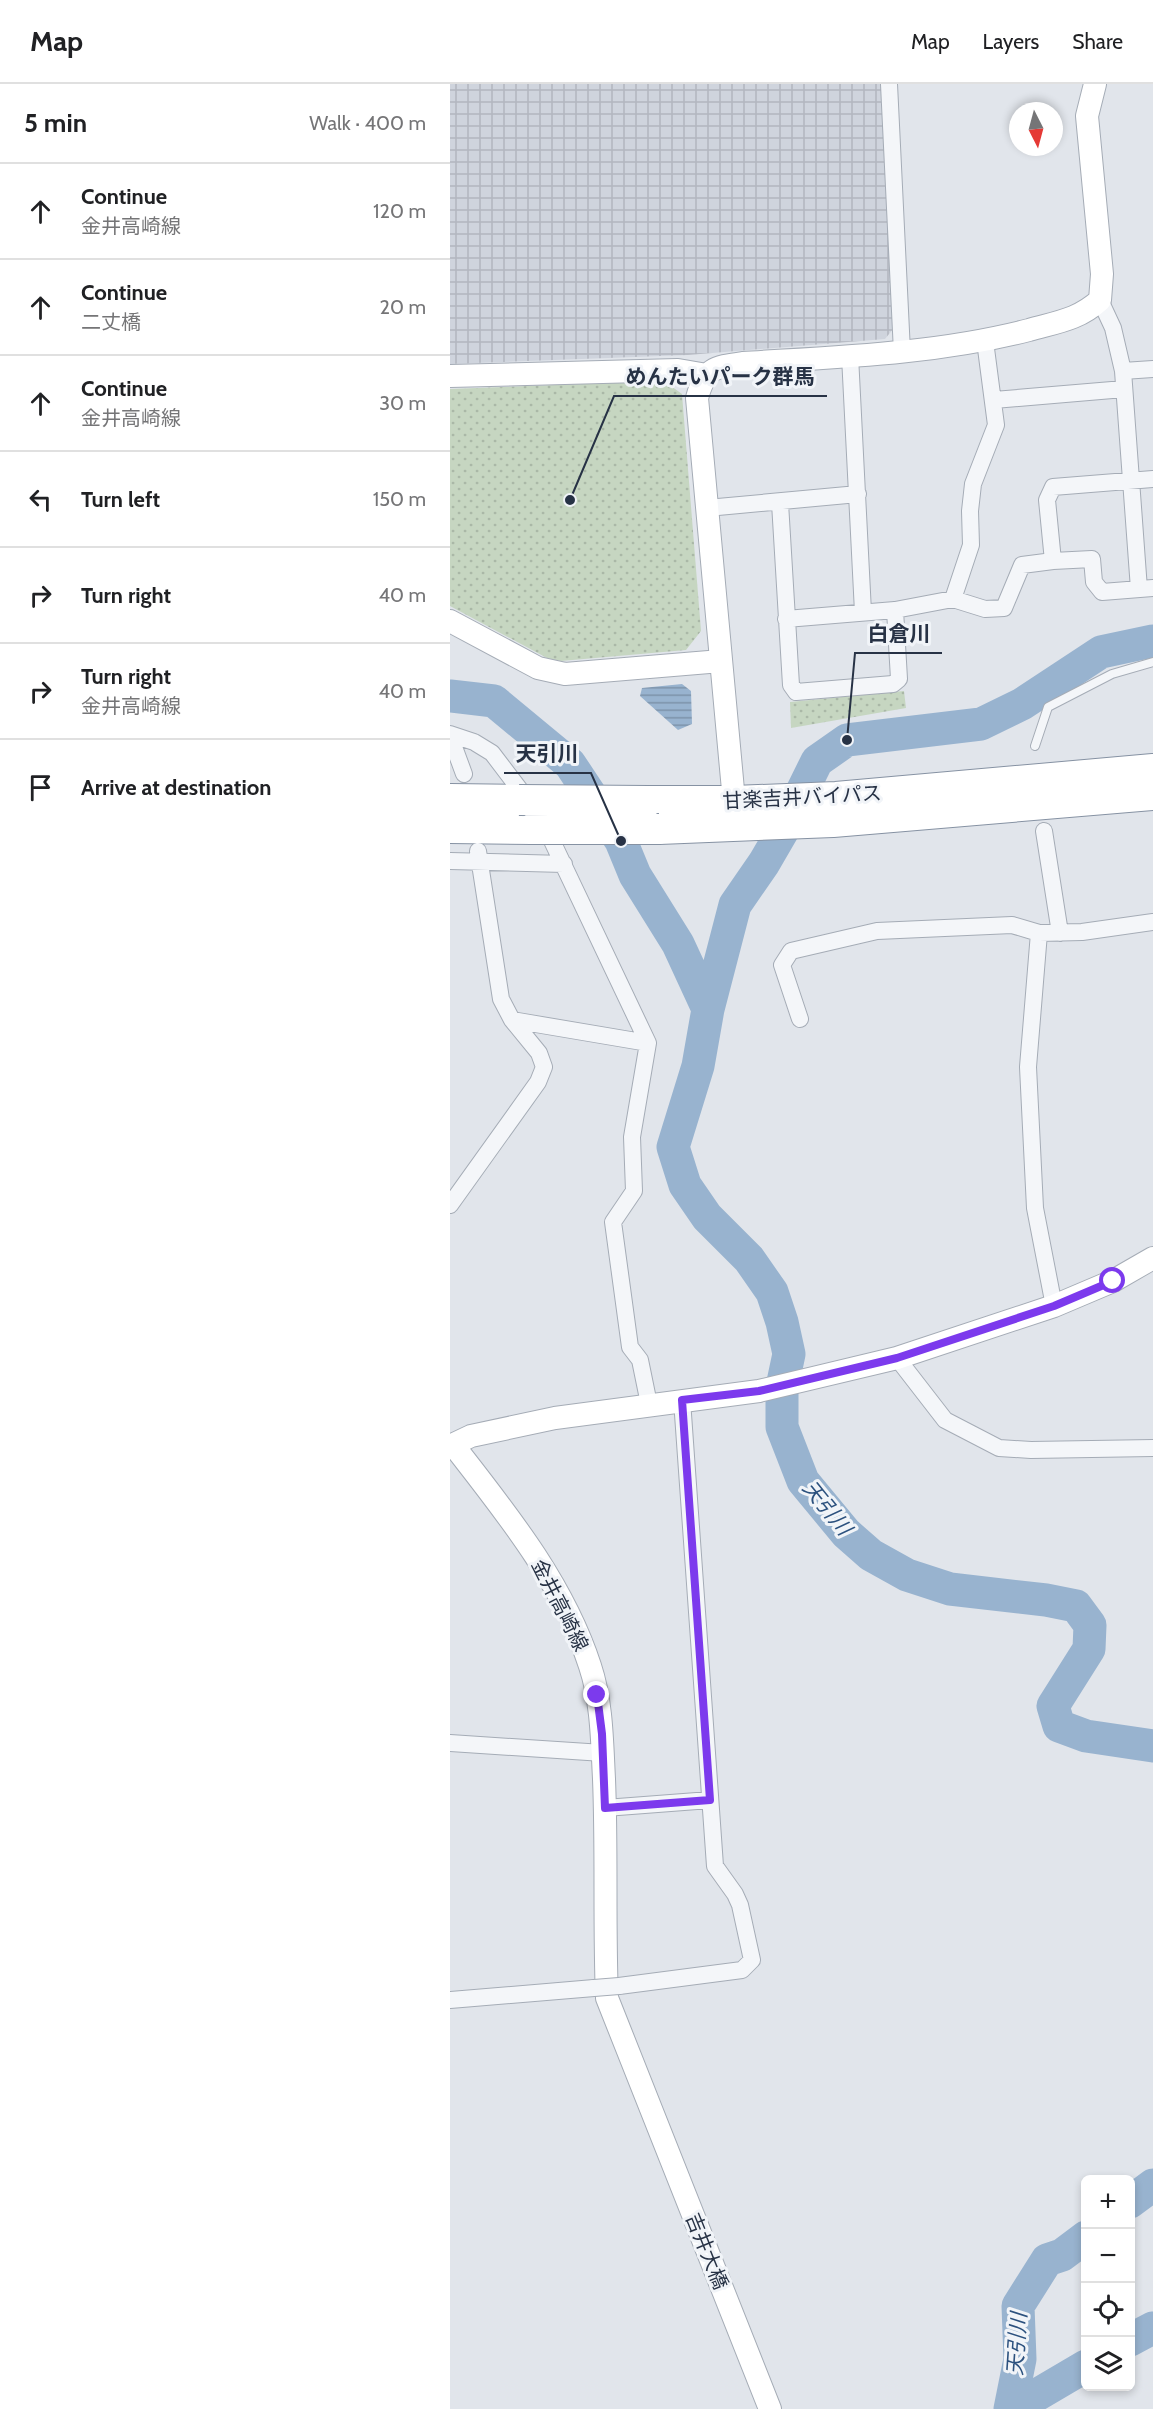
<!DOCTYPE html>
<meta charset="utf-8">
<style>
:root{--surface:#fff;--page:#f2f2f2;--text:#202124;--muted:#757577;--line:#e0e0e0}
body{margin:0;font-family:Cabin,"Noto Sans JP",sans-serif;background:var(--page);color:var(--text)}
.controls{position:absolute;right:18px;bottom:18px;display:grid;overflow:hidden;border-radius:9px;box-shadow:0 3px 9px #0003}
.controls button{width:54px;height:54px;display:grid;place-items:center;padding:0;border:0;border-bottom:2px solid var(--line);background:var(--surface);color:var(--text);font:30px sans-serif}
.compass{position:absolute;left:559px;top:18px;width:54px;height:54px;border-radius:50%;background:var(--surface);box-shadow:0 3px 9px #0003;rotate:174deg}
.stop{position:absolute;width:18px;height:18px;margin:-14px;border:4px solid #7c3aed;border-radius:50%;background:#fff}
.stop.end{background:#7c3aed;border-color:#fff;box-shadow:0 2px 6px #0008}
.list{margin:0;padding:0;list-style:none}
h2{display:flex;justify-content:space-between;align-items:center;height:78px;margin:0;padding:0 24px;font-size:26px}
h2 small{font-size:20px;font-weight:400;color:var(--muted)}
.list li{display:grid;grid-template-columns:39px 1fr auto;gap:18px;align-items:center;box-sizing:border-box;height:96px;padding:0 24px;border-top:2px solid var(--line)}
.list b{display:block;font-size:22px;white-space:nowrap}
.list p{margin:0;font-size:20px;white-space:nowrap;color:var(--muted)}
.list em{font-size:20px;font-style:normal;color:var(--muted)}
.icon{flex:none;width:33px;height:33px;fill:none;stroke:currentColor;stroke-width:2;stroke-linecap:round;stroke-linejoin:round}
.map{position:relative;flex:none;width:703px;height:2325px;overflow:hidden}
header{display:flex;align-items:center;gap:36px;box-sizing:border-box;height:84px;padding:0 30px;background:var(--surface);border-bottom:2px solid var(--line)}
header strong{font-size:28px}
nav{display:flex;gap:33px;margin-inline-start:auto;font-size:21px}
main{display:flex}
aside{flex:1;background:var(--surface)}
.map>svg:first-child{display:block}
.industrial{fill:url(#industrial-grid)}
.grass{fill:url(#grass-dots)}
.water{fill:url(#water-rules)}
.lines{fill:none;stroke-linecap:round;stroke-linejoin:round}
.river{stroke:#98b3cf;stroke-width:33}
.lane-casing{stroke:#a5acb6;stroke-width:10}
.street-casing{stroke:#a5acb6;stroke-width:18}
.secondary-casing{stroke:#a5acb6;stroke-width:24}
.highway-casing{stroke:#8692a3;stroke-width:32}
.lane{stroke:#f4f6f9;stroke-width:8}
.street{stroke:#f4f6f9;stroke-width:16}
.secondary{stroke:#fff;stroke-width:22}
.highway{stroke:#fff;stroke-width:30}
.street-bridge-casing{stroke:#a5acb6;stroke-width:18;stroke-linecap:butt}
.highway-bridge-casing{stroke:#8692a3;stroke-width:32;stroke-linecap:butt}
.street-bridge{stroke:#f4f6f9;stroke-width:16}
.highway-bridge{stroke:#fff;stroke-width:30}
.route{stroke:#7c3aed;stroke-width:8}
.labels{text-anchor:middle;stroke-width:6;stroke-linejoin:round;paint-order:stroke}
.street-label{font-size:20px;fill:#273245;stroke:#f1f4f8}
.water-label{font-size:21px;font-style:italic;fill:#2c517e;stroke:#f1f4f8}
.leader{fill:none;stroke:#273245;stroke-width:2}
.callout-dot{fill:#273245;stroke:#f1f4f8;stroke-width:2}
.callout-label{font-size:21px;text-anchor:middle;font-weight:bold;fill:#273245;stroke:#f1f4f8;stroke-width:6;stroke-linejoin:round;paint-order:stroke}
</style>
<header>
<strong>Map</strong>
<nav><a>Map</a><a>Layers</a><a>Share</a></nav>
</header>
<main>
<aside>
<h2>5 min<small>Walk · 400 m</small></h2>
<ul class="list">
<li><svg class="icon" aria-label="ahead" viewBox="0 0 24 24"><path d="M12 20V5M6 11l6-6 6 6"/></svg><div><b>Continue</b><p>金井高崎線</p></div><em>120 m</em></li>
<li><svg class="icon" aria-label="ahead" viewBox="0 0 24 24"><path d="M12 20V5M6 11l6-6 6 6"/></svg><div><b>Continue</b><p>二丈橋</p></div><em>20 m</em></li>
<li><svg class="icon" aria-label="ahead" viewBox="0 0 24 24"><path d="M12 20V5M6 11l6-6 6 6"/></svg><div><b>Continue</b><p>金井高崎線</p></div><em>30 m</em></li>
<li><svg class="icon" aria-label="left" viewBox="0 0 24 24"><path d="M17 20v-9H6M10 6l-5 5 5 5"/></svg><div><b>Turn left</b></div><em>150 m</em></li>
<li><svg class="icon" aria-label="right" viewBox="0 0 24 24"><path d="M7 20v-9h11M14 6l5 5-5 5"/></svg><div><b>Turn right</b></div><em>40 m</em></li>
<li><svg class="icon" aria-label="right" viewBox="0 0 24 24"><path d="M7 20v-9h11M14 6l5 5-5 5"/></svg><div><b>Turn right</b><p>金井高崎線</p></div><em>40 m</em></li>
<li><svg class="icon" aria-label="arrive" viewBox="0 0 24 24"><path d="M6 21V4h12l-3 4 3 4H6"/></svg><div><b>Arrive at destination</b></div></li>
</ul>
</aside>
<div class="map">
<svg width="703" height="2325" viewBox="0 0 703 2325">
<defs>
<pattern id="industrial-grid" width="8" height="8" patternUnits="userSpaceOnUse" patternTransform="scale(1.5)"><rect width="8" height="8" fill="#cfd4dd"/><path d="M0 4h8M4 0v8" fill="none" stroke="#b2b6bf"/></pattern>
<pattern id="grass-dots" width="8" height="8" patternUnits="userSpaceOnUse" patternTransform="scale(1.5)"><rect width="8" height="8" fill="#c6d6c1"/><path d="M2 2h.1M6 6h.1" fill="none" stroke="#aab8a7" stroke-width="1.8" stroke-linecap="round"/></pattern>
<pattern id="water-rules" width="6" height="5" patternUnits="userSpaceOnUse" patternTransform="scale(1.5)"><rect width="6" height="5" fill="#98b3cf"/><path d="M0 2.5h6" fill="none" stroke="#7c92aa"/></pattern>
</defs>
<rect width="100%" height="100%" fill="#e1e5eb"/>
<path class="industrial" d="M 0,0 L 432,0 L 444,244 L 435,255 L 238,271 L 0,280 Z"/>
<path class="grass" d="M 214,297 L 232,310 L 251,547 L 236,566 L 111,577 L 97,574 L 0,522 L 0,305 Z
M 454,607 L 456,624 L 341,644 L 340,618 Z"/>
<path class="water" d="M 232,600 L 241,607 L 242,640 L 228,646 L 190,612 L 192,604 Z"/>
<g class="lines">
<path class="river" d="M 703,557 L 651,568 L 572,620 L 531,640 L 397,656 L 367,677 L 332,748 L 314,779 L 285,821 L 258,925 L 248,982 L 223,1063 L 235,1101 L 257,1133 L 299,1175 L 322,1208 L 332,1238 L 339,1270 L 332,1303 L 332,1343 L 353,1397 L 396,1449 L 421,1471 L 457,1491 L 500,1505 L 596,1516 L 626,1522 L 640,1541 L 639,1565 L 603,1622 L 609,1642 L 636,1652 L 703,1662
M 0,612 L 44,617 L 120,680 L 171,757 L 185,791 L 228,860 L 258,925
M 680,2118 L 703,2101
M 680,2256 L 703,2244
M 560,2325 L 570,2275 L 568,2222 L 597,2176 L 612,2171 L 636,2153
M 563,2325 L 636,2282"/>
<defs>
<path id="lane" d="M 585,662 L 598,623 L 662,590 L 703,578"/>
<path id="street" d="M 439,0 L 452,268
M 650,216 L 663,244 L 673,287 L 689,505
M 400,272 L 413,528
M 673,287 L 703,285
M 544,316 L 674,305
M 703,395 L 603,403 L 597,416 L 603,477 L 642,475 L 644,498 L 652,508 L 703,504
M 330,419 L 341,601 L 346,608 L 443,600 L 449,595 L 445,526
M 257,424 L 408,410
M 503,515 L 535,525 L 554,524 L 572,481 L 603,477
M 336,535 L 445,526 L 503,515 L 521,461 L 520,427 L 523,400 L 546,341 L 535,257
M 0,650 L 24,658 L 42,669 L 80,719
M 0,652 L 14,690
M 94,740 L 198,959 L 182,1053 L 184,1107 L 163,1138 L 180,1263 L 190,1276 L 199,1320
M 594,747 L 610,849
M 0,777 L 114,780
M 350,935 L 332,881 L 341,867 L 427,847 L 562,841 L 589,849
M 62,936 L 198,959
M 0,1121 L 88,998 L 94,983 L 89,969 L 62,936 L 51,915 L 28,767
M 604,1222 L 585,1124 L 578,983 L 589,849 L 632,848 L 703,838
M 447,1274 L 495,1336 L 549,1364 L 581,1366 L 703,1364
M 0,1659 L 153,1669
M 155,1724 L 260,1716
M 169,1902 L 292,1886 L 302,1876 L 290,1821 L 285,1810 L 265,1782 L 232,1316
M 0,1916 L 144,1904"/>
<path id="secondary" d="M 0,292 L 228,286 L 257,291
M 0,537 L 88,584 L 115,590 L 271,577
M 284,717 L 247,314 C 255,284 264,283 293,279 C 389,273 486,270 579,246 C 607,238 628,236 650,216 L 652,190 L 637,32 L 645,0
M 0,1362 L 21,1352 L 105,1334 L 309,1307 L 447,1274 L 604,1222 L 663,1197 L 703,1174
M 4,1362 C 57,1430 113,1499 140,1582 C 152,1618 152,1658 154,1695 C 157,1768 154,1841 157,1914 L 320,2325"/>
<path id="highway" d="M 0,715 L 69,716
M 198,717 L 284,717 L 386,713 L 703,685
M 0,744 L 82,745
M 209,745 L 383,738 L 703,711"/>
</defs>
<use href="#lane" class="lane-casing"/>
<use href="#street" class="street-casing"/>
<use href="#secondary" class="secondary-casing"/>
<use href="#highway" class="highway-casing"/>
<use href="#lane" class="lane"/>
<use href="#street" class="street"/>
<use href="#secondary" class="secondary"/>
<use href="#highway" class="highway"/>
<defs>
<path id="street-bridge" d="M 144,1904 L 169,1902"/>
<path id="highway-bridge" d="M 69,716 L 198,717
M 82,745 L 209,745"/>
</defs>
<use href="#street-bridge" class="street-bridge-casing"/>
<use href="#highway-bridge" class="highway-bridge-casing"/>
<use href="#street-bridge" class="street-bridge"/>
<use href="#highway-bridge" class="highway-bridge"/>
</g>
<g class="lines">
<path class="route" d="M 147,1611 L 152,1650 L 155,1724 L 260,1716 L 232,1316 L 309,1307 L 447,1274 L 604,1222 L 663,1197"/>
</g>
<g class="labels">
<g class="street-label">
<text transform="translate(352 713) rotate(-3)" y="7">甘楽吉井バイパス</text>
<text transform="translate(110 1521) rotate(63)" y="7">金井高崎線</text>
<text transform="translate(257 2167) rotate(68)" y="7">吉井大橋</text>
</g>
<g class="water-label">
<text transform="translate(377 1424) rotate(51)" y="7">天引川</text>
<text transform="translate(567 2260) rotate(-86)" y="7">天引川</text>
</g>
</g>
<path class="leader" d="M120 416L164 312H377M397 656L405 569H492M171 757L141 689H54"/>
<g class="callout-dot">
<circle cx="120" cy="416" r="6"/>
<circle cx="397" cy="656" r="6"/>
<circle cx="171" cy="757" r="6"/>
</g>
<g class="callout-label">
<text x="270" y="300">めんたいパーク群馬</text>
<text x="449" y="557">白倉川</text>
<text x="97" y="677">天引川</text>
</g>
</svg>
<div class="controls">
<button>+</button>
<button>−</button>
<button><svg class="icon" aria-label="locate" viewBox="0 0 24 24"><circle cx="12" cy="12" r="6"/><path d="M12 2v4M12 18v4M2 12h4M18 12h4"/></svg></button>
<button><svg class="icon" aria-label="layers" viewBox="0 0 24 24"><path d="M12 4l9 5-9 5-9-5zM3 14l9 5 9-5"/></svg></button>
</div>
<svg class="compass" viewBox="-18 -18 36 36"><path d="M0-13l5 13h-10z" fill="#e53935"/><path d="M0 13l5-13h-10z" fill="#757577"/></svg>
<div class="stop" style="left:663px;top:1197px"></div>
<div class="stop end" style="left:147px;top:1611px"></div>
</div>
</main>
